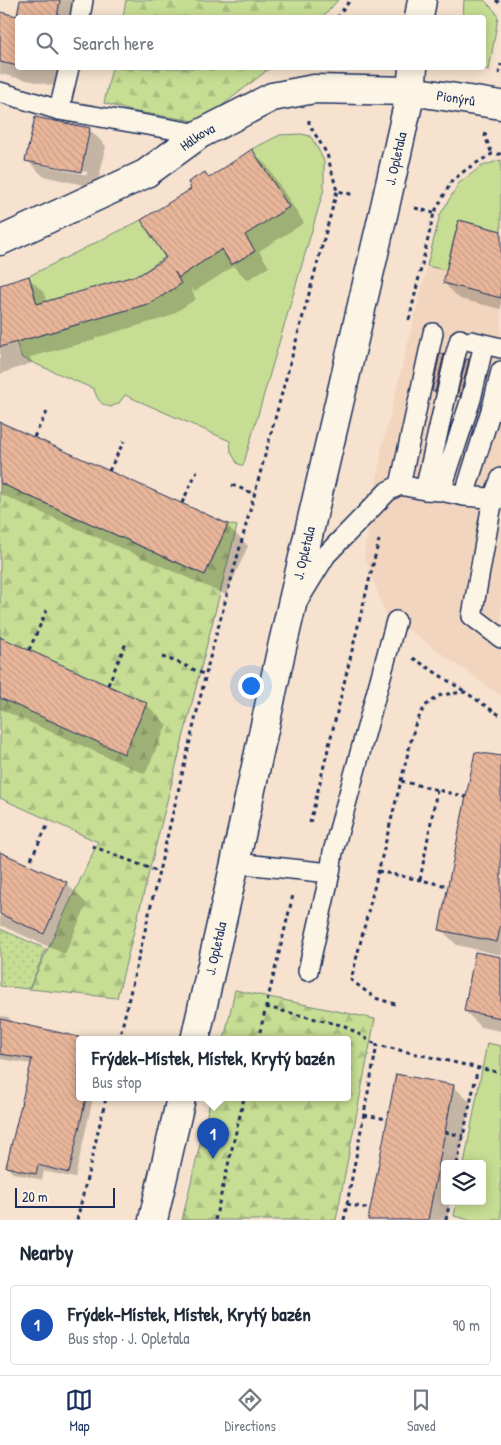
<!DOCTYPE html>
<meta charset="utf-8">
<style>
:root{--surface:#fff;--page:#f6f6f7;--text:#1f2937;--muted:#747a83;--line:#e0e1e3;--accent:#1b2f5e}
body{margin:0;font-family:"Patrick Hand",sans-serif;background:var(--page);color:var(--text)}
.controls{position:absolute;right:15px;bottom:15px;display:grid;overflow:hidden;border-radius:5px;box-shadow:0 2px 12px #0003}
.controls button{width:45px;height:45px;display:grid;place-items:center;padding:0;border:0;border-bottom:1px solid var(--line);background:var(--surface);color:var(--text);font:25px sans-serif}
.scale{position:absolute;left:15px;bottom:12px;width:100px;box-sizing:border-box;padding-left:5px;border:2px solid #1b2f5e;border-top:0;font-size:14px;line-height:18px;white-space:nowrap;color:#1b2f5e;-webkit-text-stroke:4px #fcf5e5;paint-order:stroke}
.you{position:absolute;left:250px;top:685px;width:18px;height:18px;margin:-12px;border:4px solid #fff;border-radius:50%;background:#1a73e8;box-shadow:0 0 0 8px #1a73e833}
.badge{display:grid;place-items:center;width:32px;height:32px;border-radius:50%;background:var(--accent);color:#fff;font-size:16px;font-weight:700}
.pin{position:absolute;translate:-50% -41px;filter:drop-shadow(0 1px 2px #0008)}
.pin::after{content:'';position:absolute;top:26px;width:18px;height:15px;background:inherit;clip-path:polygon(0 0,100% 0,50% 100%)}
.popup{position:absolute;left:76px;top:1036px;width:275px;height:65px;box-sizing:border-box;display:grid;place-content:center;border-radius:5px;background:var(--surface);filter:drop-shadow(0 1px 4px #0005);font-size:16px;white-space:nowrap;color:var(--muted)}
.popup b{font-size:19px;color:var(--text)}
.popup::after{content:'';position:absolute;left:50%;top:100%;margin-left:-10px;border:10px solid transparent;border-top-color:var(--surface)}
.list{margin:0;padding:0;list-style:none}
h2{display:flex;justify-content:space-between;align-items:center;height:65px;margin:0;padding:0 20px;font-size:21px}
h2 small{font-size:16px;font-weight:400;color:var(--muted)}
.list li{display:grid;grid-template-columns:32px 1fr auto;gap:15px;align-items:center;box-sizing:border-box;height:80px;margin:0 10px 10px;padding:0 10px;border:1px solid var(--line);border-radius:5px}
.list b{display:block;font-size:19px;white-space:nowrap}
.list p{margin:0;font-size:16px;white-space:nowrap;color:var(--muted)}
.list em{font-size:16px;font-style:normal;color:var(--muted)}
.icon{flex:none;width:28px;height:28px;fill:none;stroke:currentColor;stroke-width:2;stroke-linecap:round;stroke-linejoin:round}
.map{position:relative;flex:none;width:501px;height:1220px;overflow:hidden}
.search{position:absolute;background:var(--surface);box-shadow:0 2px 12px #0003;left:15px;right:15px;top:15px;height:55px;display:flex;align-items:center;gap:12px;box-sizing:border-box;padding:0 18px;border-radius:5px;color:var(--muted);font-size:19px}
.sheet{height:155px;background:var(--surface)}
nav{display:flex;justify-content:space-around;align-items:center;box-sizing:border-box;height:70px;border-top:1px solid var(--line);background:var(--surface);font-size:14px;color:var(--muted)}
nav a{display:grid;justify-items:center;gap:2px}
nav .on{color:var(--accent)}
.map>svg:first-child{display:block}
.built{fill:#f2d5be}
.grass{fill:#c6dd93;stroke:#708678}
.forest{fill:url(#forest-firs);stroke:#708678}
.park{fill:url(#park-dots);stroke:#708678}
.shadow{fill:#0003;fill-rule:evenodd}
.building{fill:url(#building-back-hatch);stroke:#1b2f5e}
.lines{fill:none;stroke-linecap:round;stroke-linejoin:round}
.service-casing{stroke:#1b2f5e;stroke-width:22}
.minor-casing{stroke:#1b2f5e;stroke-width:31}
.secondary-casing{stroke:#1b2f5e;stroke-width:31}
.path{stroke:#1b2f5e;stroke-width:3;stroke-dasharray:4 4;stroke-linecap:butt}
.service{stroke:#fcf5e5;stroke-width:19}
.minor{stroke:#fcf5e5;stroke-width:28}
.secondary{stroke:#fcf5e5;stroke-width:28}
.labels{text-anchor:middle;stroke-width:5;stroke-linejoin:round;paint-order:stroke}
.street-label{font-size:14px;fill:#1b2f5e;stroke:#fcf5e5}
</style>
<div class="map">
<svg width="501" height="1220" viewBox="0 0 501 1220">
<defs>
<pattern id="forest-firs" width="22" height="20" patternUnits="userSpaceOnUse" patternTransform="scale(1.25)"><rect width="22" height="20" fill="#c6dd93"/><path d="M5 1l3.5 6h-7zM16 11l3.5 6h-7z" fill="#aabe81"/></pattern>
<pattern id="park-dots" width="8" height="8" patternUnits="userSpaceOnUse" patternTransform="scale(1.25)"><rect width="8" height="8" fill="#c6dd93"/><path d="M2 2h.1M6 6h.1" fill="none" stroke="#aabe81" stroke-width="1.8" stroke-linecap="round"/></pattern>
<pattern id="building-back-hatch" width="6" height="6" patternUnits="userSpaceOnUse" patternTransform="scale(1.25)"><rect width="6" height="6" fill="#e9b69a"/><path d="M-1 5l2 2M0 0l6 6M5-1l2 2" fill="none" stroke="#c79d87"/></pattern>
</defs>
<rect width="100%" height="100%" fill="#f6e2ce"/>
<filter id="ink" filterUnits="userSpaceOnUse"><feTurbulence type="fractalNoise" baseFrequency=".02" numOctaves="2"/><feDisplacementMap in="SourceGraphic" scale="10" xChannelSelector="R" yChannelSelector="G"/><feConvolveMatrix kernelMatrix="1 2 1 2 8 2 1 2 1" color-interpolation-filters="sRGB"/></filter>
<g filter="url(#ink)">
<path class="built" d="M 501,160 L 501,696 L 385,613 L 364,555 L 383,443 L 440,215 L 459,183 Z"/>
<path class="grass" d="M 464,0 L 484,0 L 495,11 L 498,17 L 489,70 L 482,68 L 484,68 L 484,18 L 463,17 Z
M 302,134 L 310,136 L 316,145 L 324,161 L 324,189 L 243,466 L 237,463 L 231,452 L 230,441 L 125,395 L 119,403 L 111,407 C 100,405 97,399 94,389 L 22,358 L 16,342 L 80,324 L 72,294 L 37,304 L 29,276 L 141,220 L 165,257 L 141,274 L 119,312 L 153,302 L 181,284 L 178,278 L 222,249 L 231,265 L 254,252 L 244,235 L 289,207 L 252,149 L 280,135 Z
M 501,160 L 501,231 L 459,220 L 446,270 L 427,266 L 440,215 L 459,183 L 482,166 Z
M 487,1043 L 501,1046 L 501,1220 L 470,1220 L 454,1216 L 457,1201 L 482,1201 L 482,1164 L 464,1164 Z"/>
<path class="forest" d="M 126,0 L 338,0 L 323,17 L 123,17 Z
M 112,68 L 270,68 L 201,122 L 131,111 L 104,103 Z
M 0,483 L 205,575 L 228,524 L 237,526 L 117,998 L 29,989 L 98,842 L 0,798 Z
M 235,990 L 375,1019 L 336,1220 L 182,1220 L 211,1098 L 347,1098 L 347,1040 L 224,1040 Z"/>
<path class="park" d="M 0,929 L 46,949 L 29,989 L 0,986 Z"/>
<path class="shadow" d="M 22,0 L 80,0 L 76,18 L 18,18 L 18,68 L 66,68 L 63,88 L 0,74 L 0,13 L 18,17 Z
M 36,118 L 90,130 L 106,146 L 97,188 L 43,176 L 27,160 ZM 44,163 L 87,172 L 87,175 L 44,166 Z
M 252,151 L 267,166 L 304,223 L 259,251 L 269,267 L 247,280 L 234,266 L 194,292 L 190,287 L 196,299 L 168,317 L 95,338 L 95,340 L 30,357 L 32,363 L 0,374 L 0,286 L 29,278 L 44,293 L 47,303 L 141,275 L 167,258 L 193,189 L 205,174 L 210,178 Z
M 501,232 L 501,309 L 460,299 L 444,283 Z
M 443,355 L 450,362 L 440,397 L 433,391 Z
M 468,360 L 475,367 L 465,402 L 459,396 Z
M 0,424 L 227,525 L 248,546 L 226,595 L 0,494 Z
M 0,638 L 146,704 L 167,725 L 145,774 L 0,709 Z
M 501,758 L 501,955 L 457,945 L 440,929 Z
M 0,854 L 66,883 L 87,904 L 65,954 L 0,925 Z
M 501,958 L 501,1031 L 481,1027 L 465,1011 Z
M 0,1016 L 8,1017 L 14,1024 L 87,1040 L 79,1040 L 79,1098 L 93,1098 L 75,1178 L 44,1171 L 42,1180 L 13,1173 L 7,1167 L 32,1064 L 0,1059 Z
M 453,1086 L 470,1102 L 458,1164 L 445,1164 L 445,1201 L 450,1201 L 447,1220 L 369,1220 Z"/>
<path class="building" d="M 20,0 L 60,0 L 57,18 L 18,18 L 18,66 L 0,62 L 0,12 L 17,16 Z
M 35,117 L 90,128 L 81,172 L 25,161 Z
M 252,149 L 289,207 L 245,235 L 255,251 L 231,265 L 222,249 L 178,278 L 175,272 L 181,284 L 151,303 L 0,347 L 0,285 L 29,276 L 37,304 L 141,274 L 166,258 L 141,220 L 191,189 L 188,182 L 205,172 L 209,178 Z
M 459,220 L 501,231 L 501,298 L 443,283 Z
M 440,353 L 444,354 L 435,392 L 432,391 Z
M 466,359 L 469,359 L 460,397 L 457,396 Z
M 0,422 L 228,524 L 205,575 L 0,483 Z
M 0,637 L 147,703 L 124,754 L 0,698 Z
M 475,752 L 501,756 L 501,924 L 497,942 L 439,930 Z
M 0,852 L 67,882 L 44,934 L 0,914 Z
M 475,952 L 501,957 L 501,1018 L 464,1011 Z
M 0,1019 L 79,1037 L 79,1098 L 86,1098 L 69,1173 L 38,1165 L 36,1174 L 6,1167 L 32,1059 L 0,1054 Z
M 396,1074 L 454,1085 L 428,1220 L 368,1220 Z"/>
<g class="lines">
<defs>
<path id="service" d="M 80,18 L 83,0
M 0,93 L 0,92 L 59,110 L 200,134
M 59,110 L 69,68
M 471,341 L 501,348
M 501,478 L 493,498 L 472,616 L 501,638
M 400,485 L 433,333
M 425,490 L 455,356 L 460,339
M 441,491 L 471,399 L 484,344
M 464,496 L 493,404 L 501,371
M 299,599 L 326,555 L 388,491 L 400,485 L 425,490 L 441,491 L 464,496 L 501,499
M 235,863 L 330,873 L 333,852 L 396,621
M 308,971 L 330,873"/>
<g id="minor">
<path id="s1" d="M 0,241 L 145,174 L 200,134 L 272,97 L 314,89 L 411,91 L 501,105"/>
</g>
<g id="secondary">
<path d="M 419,18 L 422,0"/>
<path id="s2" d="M 195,1040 L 235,863 L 280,656 L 386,202 L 411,91 L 413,68"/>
<path d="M 153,1220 L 181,1098"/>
</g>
</defs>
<use href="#service" class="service-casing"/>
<use href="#minor" class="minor-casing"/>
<use href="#secondary" class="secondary-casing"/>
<path class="path" d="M 496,0 L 501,5
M 337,18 L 350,0
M 499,74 L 501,64
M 309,120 L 309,124 L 327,154 L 337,191 L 355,195
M 486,133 L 485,136 L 492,154
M 415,208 L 434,213
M 409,320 L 434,213 L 452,181 L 468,168 L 492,154 L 501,154
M 34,437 L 48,410
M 109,471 L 124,441
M 232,485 L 255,494
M 182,503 L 197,471
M 29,650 L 47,610
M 162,657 L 177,662 L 206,675
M 413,658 L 464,691
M 108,685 L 126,643
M 401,781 L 466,797
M 310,823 L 379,540
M 92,846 L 159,872
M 31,859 L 47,826
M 378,871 L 448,886
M 420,880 L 437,790
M 395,1004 L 375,998 L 351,980 L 415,725 L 425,706 L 441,695 L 465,692 L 501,716
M 266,1007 L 345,1026 L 377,1045
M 119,1040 L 209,661 L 337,191
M 258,1040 L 293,895
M 364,1115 L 387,1119
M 445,1132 L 463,1136
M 457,1164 L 478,1067
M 347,1204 L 370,1209
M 77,1220 L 106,1098
M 215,1220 L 244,1098
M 344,1220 L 377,1045 L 501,1073
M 428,1220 L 429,1220
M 446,1220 L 450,1201"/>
<use href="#service" class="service"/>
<use href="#minor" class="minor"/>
<use href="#secondary" class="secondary"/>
</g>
</g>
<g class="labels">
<g class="street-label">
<text dy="5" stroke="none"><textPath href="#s1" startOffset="494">Pionýrů</textPath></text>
<text dy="5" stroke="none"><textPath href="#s1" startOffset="224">Hálkova</textPath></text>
<text dy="5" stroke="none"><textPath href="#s2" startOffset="904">J. Opletala</textPath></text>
<text dy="5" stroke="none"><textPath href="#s2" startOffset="499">J. Opletala</textPath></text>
<text dy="5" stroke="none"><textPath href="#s2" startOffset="94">J. Opletala</textPath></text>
</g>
</g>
</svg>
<div class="controls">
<button><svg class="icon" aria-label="layers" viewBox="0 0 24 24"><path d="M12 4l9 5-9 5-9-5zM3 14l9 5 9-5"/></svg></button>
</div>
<div class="scale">20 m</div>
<div class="you"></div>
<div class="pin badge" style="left:213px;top:1159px;background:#1a4fb4">1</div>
<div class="popup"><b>Frýdek-Místek, Místek, Krytý bazén</b>Bus stop</div>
<div class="search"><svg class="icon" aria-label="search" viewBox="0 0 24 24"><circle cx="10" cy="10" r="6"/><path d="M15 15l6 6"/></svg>Search here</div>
</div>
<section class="sheet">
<h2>Nearby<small></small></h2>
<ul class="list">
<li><span class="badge" style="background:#1a4fb4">1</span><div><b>Frýdek-Místek, Místek, Krytý bazén</b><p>Bus stop · J. Opletala</p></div><em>90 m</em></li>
</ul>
</section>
<nav>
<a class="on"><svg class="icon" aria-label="map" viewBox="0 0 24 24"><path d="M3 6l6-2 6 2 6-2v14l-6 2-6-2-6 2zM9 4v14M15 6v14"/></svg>Map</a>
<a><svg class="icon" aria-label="directions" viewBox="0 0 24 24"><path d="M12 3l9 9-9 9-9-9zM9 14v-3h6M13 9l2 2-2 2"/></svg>Directions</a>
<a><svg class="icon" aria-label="saved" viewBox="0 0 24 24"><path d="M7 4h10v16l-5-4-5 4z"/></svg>Saved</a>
</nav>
